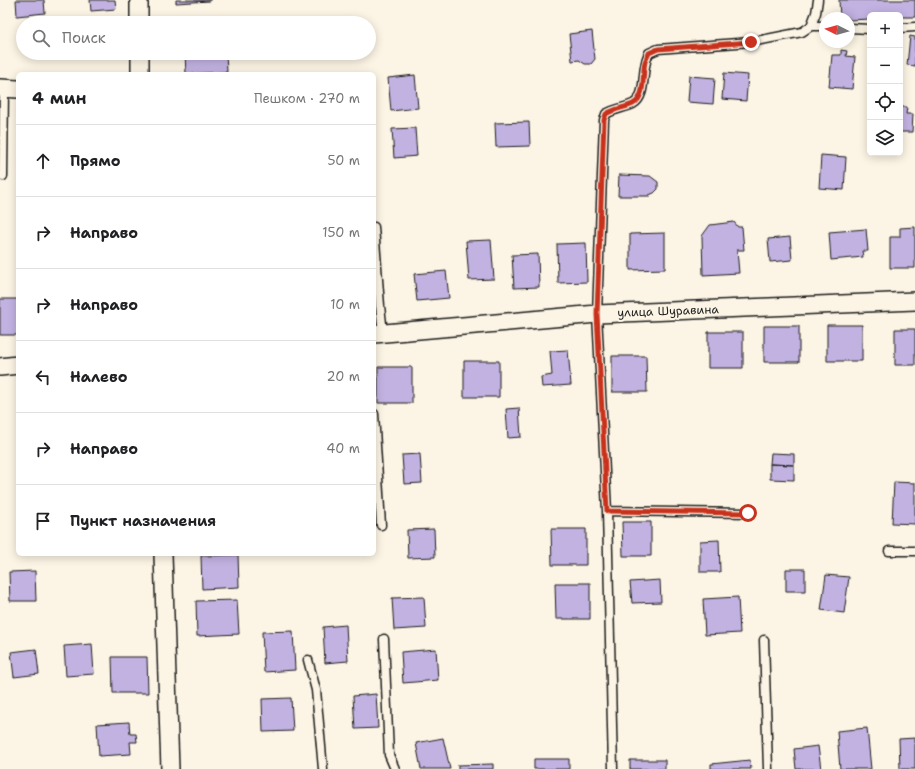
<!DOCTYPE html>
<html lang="ru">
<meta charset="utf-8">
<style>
:root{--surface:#fff;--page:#f6f6f6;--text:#202124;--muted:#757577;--line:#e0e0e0}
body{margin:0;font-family:"Shantell Sans",sans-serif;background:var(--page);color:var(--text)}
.controls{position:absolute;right:12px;top:12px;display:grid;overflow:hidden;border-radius:6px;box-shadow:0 2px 10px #0003}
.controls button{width:36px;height:36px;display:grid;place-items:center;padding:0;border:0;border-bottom:1px solid var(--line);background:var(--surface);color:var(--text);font:20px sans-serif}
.compass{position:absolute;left:819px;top:12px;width:36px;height:36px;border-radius:50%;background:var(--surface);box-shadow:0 2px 10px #0003;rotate:275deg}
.stop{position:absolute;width:12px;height:12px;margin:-9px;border:3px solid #c8321e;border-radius:50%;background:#fff}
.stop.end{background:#c8321e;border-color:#fff;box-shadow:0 1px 4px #0008}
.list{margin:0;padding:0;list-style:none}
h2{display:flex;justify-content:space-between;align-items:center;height:52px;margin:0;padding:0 16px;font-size:17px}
h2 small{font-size:13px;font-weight:400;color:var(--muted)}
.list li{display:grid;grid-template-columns:26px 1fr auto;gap:12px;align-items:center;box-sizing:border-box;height:72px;padding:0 16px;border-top:1px solid var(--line)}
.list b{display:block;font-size:15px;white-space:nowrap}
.list em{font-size:13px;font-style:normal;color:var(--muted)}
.icon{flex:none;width:22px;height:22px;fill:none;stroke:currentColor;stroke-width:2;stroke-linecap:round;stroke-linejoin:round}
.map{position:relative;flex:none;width:915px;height:769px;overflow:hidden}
.search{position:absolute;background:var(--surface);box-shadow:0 2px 10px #0003;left:16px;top:16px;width:360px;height:44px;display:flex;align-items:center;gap:10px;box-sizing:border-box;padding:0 14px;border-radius:22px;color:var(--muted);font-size:15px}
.panel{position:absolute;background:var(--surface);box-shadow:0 2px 10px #0003;left:16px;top:72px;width:360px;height:484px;border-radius:6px}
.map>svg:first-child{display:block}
.building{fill:#c2b2e2;stroke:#1c1c1c}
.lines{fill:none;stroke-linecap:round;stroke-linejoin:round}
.service-casing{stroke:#1c1c1c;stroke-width:11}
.minor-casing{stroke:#1c1c1c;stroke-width:20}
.service{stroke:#fcf5e5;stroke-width:8}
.minor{stroke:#fcf5e5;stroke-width:17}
.route{stroke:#c8321e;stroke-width:5}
.labels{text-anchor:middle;stroke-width:4;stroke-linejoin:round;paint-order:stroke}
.street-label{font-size:12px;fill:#1c1c1c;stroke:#fcf5e5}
</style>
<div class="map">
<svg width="915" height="769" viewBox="0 0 915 769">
<rect width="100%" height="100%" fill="#fcf5e5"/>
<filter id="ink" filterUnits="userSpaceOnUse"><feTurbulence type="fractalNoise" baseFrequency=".025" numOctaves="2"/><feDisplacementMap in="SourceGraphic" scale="8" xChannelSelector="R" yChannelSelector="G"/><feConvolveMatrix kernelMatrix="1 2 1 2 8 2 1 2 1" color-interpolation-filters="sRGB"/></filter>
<g filter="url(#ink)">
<path class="building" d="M 16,0 L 44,0 L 45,13 L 17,16 Z
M 90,0 L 115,0 L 116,9 L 91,11 Z
M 176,0 L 210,0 L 210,1 L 176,3 Z
M 839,0 L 915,0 L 915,17 L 900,17 L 900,15 L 870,15 L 870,19 L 849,20 L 849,18 L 840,18 Z
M 592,31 L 595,59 L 591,64 L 585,64 L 579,60 L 572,61 L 569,34 Z
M 910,36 L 915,37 L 915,66 L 907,65 Z
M 841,50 L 847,51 L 846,56 L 855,57 L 852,89 L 829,87 L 832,55 L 841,55 Z
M 185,53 L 226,53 L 227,72 L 186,74 Z
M 724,73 L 748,75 L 746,101 L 722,99 Z
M 415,75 L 418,108 L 391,111 L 388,78 Z
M 689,76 L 715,78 L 713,104 L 687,102 Z
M 900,107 L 907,107 L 906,114 L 913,114 L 912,132 L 900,132 Z
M 529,122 L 530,146 L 496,147 L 495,123 Z
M 415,128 L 417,156 L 394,158 L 392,129 Z
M 821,155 L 846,157 L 844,190 L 819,188 Z
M 619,175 L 650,176 L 658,182 L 658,189 L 654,193 L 649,195 L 650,196 L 618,196 Z
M 734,222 L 738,227 L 742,227 L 744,250 L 737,250 L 739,273 L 703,275 L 702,236 L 710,225 Z
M 915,227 L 915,268 L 890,268 L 890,237 L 900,237 L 900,228 Z
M 866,229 L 868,251 L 862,251 L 863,257 L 831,260 L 829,232 Z
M 665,233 L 665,269 L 630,270 L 630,234 Z
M 790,237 L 792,260 L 770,262 L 768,239 Z
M 491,240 L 494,279 L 469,280 L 466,241 Z
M 586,243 L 587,282 L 558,283 L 557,244 Z
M 538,254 L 539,287 L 514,288 L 512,255 Z
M 446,271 L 449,298 L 417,301 L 414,274 Z
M 0,299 L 18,299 L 18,335 L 0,335 Z
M 827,325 L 862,325 L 862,361 L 827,361 Z
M 764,326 L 799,326 L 799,362 L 764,362 Z
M 895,329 L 915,329 L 915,365 L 895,365 Z
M 708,332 L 743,332 L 743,368 L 708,368 Z
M 568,350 L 571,385 L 542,387 L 541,377 L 552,375 L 550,351 Z
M 612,356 L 646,356 L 647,392 L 612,392 Z
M 464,361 L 499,361 L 499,397 L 464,397 Z
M 378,367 L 412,367 L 412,403 L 378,403 Z
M 519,408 L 521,437 L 508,438 L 506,409 Z
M 771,453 L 794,454 L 794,465 L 770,464 Z
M 420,454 L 422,483 L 404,484 L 402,455 Z
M 770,464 L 794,465 L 794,480 L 770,479 Z
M 894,482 L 915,483 L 915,524 L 892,523 Z
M 622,522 L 651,522 L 651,556 L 623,556 Z
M 434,529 L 435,557 L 408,558 L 407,530 Z
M 551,529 L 586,529 L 586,565 L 552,565 Z
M 719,540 L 720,572 L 700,572 L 700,541 Z
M 238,555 L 239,587 L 202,589 L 201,556 Z
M 786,569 L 805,569 L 805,591 L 786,591 Z
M 35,571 L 36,601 L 10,601 L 9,572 Z
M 826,575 L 849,577 L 844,613 L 821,610 Z
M 660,580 L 661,602 L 632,603 L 630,582 Z
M 555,583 L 590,583 L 590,619 L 556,619 Z
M 424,597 L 426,628 L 394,630 L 392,598 Z
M 738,597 L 740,633 L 705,635 L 703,599 Z
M 237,600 L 239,634 L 197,636 L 196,601 Z
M 346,625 L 348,661 L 325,663 L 323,627 Z
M 293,631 L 295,670 L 264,672 L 262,632 Z
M 92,644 L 94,674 L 66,676 L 64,646 Z
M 36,649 L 39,674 L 14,677 L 11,652 Z
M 436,649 L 438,680 L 403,683 L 401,652 Z
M 112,657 L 147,657 L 148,693 L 113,693 Z
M 376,694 L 378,728 L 355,729 L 353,696 Z
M 291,698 L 293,731 L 263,732 L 262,699 Z
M 129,722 L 130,734 L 136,734 L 137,742 L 130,742 L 131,754 L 99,756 L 97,724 Z
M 867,728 L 871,769 L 840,769 L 837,731 Z
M 443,738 L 450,769 L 421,769 L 416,743 Z
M 915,738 L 915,769 L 900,769 L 899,739 Z
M 818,746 L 821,769 L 796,769 L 794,749 Z
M 534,759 L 569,759 L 569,769 L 534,769 Z
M 630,760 L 665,760 L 665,769 L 630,769 Z
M 750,760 L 751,769 L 711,769 L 711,764 Z
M 493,764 L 493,769 L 458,769 L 458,765 Z"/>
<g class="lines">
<defs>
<path id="service" d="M 811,26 L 825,26
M 849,28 L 870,29
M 900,28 L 915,27
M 3,176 L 4,88
M 374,227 L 380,306 L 383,333
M 374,414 L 381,525
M 607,511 L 748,513
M 889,551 L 915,551
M 384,639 L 389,755 L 395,769
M 764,640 L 768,769
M 308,660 L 316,690 L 323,769
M 613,769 L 607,511 L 597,314 L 604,120 L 606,114 C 614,109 624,108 633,104 C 646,97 642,75 646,62 C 646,59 648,56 649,53 L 658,49 L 751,42 L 802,32 L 811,26 L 816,13 L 818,0"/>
<path id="minor" d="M 139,0 L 139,23
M 140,53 L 140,74
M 0,88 L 18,89
M 374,334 L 597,314 L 915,301
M 0,367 L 18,365
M 163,554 L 170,769"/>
</defs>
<use href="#service" class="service-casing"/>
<use href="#minor" class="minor-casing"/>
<use href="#service" class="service"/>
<use href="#minor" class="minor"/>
</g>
</g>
<g class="lines" filter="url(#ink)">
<path class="route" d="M 748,513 L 607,511 L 597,314 L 604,120 L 606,114 C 614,109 624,108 633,104 C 646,97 642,75 645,62 C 646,59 648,56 649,53 L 658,49 L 751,42"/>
</g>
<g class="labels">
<g class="street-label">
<text transform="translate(668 311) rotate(-2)" y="4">улица Шуравина</text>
</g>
</g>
</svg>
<div class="controls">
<button>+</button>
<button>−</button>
<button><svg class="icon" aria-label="locate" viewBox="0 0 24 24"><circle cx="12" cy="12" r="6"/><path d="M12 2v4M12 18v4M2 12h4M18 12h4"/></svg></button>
<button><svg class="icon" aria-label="layers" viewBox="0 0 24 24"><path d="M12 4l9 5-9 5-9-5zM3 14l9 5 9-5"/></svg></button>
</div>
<svg class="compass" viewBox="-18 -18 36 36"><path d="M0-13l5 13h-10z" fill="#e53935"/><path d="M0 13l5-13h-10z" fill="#757577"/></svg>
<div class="stop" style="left:748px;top:513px"></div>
<div class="stop end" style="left:751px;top:42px"></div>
<div class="search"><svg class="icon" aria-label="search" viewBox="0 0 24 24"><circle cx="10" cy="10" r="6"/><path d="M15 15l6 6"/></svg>Поиск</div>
<section class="panel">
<h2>4 мин<small>Пешком · 270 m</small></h2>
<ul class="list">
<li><svg class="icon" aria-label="ahead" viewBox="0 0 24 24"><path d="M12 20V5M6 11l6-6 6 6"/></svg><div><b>Прямо</b></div><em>50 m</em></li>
<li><svg class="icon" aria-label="right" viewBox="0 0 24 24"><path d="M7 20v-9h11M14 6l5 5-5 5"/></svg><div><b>Направо</b></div><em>150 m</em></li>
<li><svg class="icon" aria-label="right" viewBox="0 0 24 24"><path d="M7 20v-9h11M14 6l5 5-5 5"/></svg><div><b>Направо</b></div><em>10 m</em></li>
<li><svg class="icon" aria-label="left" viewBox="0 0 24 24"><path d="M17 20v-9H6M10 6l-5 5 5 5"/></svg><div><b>Налево</b></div><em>20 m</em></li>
<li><svg class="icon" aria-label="right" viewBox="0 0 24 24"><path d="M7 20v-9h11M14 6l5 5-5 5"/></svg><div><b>Направо</b></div><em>40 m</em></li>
<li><svg class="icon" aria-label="arrive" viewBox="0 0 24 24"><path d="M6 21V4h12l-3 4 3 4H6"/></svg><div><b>Пункт назначения</b></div></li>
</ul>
</section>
</div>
